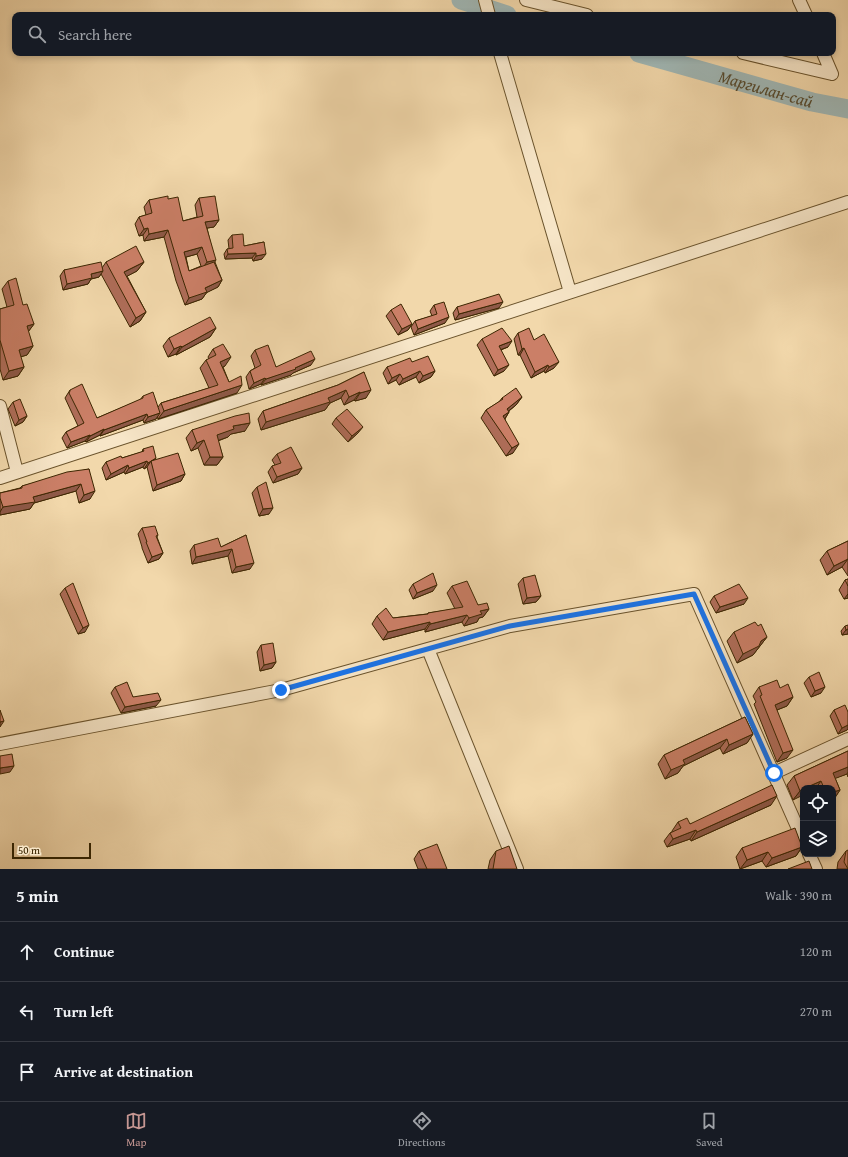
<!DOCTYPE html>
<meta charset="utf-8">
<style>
:root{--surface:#171b24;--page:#20242c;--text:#f1f3f6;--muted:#9ea1a6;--line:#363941;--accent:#c59692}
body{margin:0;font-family:"Gentium Book Plus",serif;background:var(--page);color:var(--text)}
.controls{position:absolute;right:12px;bottom:12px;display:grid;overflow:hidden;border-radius:8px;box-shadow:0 2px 6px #0003}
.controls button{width:36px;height:36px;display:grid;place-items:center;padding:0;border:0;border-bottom:1px solid var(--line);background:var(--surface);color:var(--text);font:20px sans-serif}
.scale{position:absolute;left:12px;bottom:10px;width:79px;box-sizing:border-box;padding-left:4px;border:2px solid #3d2702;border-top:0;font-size:11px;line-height:14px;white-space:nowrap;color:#3d2702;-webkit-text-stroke:3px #f7e6c8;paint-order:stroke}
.stop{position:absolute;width:12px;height:12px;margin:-9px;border:3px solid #1a73e8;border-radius:50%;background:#fff}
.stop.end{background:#1a73e8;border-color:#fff;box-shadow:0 1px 4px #0008}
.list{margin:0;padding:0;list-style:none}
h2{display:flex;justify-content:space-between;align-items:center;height:52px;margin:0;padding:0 16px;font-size:17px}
h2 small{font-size:13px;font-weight:400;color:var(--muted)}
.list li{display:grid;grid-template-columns:26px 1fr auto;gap:12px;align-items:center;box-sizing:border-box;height:60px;padding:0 16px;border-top:1px solid var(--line)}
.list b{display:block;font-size:15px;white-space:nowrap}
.list em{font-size:13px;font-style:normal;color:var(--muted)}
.icon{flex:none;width:22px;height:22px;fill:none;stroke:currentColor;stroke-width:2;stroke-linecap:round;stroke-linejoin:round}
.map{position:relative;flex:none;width:848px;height:869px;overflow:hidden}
.search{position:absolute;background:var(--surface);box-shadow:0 2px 6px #0003;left:12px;right:12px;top:12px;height:44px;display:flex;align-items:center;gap:10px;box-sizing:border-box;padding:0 14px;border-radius:8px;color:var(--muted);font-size:15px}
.sheet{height:232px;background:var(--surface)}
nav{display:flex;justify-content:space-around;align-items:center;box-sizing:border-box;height:56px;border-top:1px solid var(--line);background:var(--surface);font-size:11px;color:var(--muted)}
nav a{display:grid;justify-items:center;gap:2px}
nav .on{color:var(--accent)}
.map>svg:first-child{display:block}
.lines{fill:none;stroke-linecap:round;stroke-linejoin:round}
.river{stroke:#a0b7b5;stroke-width:19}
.minor-casing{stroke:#6a532c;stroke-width:14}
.minor{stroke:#f7e6c8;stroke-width:12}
.wall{fill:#af6d59;stroke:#3d2702;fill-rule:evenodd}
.shaded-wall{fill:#8e5948;stroke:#3d2702}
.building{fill:#cb7f67;stroke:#3d2702}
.route{stroke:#1a73e8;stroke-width:5}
.labels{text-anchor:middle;stroke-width:3;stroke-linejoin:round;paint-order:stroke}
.water-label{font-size:17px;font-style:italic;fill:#564b2f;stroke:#f7e6c8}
</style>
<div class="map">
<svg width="848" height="869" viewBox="0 0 848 869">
<rect width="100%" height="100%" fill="#f2d8ab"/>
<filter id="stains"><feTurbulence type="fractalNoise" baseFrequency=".005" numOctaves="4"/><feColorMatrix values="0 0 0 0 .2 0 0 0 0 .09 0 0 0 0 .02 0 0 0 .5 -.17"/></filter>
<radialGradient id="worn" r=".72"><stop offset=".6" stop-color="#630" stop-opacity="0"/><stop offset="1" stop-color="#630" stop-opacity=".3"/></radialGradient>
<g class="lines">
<g class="river">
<path d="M 461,0 L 507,15"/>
<path id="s1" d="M 639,53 L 812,102 L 848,109"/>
</g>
<defs>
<path id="minor" d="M 485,0 L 489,15
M 526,0 L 587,15
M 799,0 L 806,15
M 500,53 L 570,292
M 743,53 L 832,74
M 823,53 L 832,74
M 0,406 L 17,472
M 0,478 L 848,202
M 428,649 L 517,869
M 0,744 L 281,690 L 510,626 L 694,594 L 803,840
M 774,773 L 848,739
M 809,854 L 816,869"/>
</defs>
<use href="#minor" class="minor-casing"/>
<use href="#minor" class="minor"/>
</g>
<path class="wall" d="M 199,198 L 219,220 L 214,227 L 207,228 L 215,262 L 222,280 L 218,287 L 207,292 L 202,299 L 185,305 L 176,281 L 164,237 L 144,241 L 143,235 L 139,236 L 135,224 L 139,217 L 146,215 L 144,207 L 149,200 L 168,199 L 183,221 L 197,217 L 195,205 ZM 197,254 L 201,266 L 189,271 L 186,257 Z
M 232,235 L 244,246 L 264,242 L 262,259 L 253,261 L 252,258 L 225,259 L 224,254 L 227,249 L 229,249 L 228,240 Z
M 106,262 L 144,262 L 137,271 L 127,276 L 146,312 L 140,321 L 130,327 L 101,274 L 99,277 L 91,279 L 88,284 L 63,290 L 60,276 L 64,270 L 102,268 Z
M 8,281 L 23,305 L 34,324 L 28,332 L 33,346 L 27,355 L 20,357 L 24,367 L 18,376 L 3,380 L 0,369 L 0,309 L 7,307 L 2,289 Z
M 434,305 L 445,323 L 414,335 L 411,327 L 415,321 L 432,316 L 430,311 Z
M 457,307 L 499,308 L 455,320 L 453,313 Z
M 391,310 L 412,324 L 408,330 L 398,335 L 386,316 Z
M 216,328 L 210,337 L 176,355 L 176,354 L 168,357 L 163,346 L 169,338 Z
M 518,333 L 534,340 L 554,368 L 545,373 L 544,371 L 531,378 L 520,355 L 518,355 L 514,339 Z
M 482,339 L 508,347 L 501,350 L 504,371 L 494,376 L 477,345 Z
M 213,349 L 225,366 L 223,367 L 229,382 L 237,393 L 158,419 L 157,417 L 156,419 L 144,423 L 143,420 L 100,436 L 100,435 L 86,442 L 85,441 L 67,448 L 62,438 L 66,432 L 78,426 L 65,398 L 70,390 L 97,418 L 140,400 L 143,396 L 158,407 L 161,403 L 209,388 L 200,368 L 206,360 L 209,359 L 208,357 Z
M 255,350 L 276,367 L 311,365 L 293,373 L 291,375 L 261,385 L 261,384 L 249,389 L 246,377 L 250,371 L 255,368 L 251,356 Z
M 412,362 L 435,371 L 431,377 L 419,383 L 416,377 L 399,385 L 396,380 L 388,384 L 383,373 L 387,367 Z
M 364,372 L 366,398 L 355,401 L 354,400 L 344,405 L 341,398 L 330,403 L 325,410 L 261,430 L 258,419 L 263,411 L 338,385 Z
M 522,397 L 516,405 L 509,411 L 509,412 L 505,419 L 513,453 L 506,456 L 481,418 L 486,410 L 499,402 L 502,398 Z
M 13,402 L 27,416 L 23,422 L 15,426 L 8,409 Z
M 336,418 L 358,433 L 348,442 L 332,424 Z
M 192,430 L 245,431 L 231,434 L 228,437 L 218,441 L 223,457 L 217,465 L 204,465 L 198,448 L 191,451 L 186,438 Z
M 143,449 L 156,458 L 154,460 L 185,474 L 181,481 L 153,491 L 147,467 L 144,469 L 143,467 L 125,474 L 124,472 L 106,480 L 102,468 L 106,462 L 122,458 L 142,452 Z
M 277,454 L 302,468 L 298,474 L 273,483 L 268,472 L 272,466 L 275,465 L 272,460 Z
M 89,469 L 90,499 L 79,503 L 76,491 L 34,503 L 30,509 L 0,515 L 0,493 L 20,488 L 22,486 Z
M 257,487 L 269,514 L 259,516 L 252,493 Z
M 142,528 L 158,535 L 157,537 L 163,553 L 159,559 L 148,563 L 142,548 L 142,547 L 138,534 Z
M 246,535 L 250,569 L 232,573 L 228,556 L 192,564 L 190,551 L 194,545 L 221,547 Z
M 848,541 L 848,576 L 842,567 L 827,575 L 820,560 L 827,551 Z
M 523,578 L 541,596 L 536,602 L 523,604 L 518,584 Z
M 848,579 L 848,598 L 844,599 L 839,590 L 845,580 Z
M 413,584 L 433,591 L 413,599 L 409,590 Z
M 452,586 L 478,605 L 489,609 L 483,617 L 479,618 L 477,622 L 464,626 L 462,622 L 425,632 L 425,629 L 383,640 L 372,624 L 377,616 L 393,618 L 427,614 L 428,613 L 455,609 L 447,593 Z
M 65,588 L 85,632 L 78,634 L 60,594 Z
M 714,596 L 744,604 L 716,613 L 710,602 Z
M 845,626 L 848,634 L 842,635 L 841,631 Z
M 734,632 L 767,637 L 753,655 L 737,663 L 727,641 Z
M 261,645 L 276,662 L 272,668 L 260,671 L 257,652 Z
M 809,677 L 821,693 L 811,697 L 804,683 Z
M 115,687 L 133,697 L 156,706 L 121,713 L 111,693 Z
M 759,687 L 793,697 L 787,706 L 777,710 L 787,758 L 777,762 L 754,704 L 756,702 L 753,696 Z
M 834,710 L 848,712 L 848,729 L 847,730 L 838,734 L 830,716 Z
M 745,717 L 753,734 L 747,743 L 723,754 L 720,748 L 683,766 L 678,773 L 665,779 L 658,764 L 664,755 Z
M 848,751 L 848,777 L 847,774 L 835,778 L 840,790 L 834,799 L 833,788 L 803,788 L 793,800 L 787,785 L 794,776 Z
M 771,805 L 691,841 L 690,839 L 667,847 L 664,841 L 670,833 L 672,832 L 672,831 L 678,822 L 690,824 Z
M 802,847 L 796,856 L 766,867 L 762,861 L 740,869 L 736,857 L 742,848 Z
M 419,851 L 447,869 L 418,869 L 414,859 Z
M 496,851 L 517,869 L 488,869 L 490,860 Z
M 846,851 L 848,869 L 837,869 L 838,862 Z"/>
<path class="shaded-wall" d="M 219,220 L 214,227 L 201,229 L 205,222 Z
M 148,228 L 143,235 L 139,236 L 144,229 Z
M 168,230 L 164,237 L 144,241 L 149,234 Z
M 202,247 L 197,254 L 179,259 L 184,252 Z
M 256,253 L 252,258 L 225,259 L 228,254 Z
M 266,254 L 262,259 L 253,261 L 256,256 Z
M 216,260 L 212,266 L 202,269 L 207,262 Z
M 144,262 L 137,271 L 118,281 L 124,272 Z
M 103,271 L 99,277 L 91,279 L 88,284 L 63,290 L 67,284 L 91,274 Z
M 222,280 L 218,287 L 206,293 L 207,292 L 202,299 L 185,305 L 189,298 L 205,288 Z
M 503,302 L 499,308 L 455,320 L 459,314 Z
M 146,312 L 140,321 L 130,327 L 136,318 Z
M 449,317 L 445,323 L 414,335 L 418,329 Z
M 34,324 L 28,332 L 27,326 Z
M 412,324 L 408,330 L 398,335 L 402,329 Z
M 216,328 L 210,337 L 176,355 L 182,347 Z
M 512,341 L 508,347 L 494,352 L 499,346 Z
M 33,346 L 27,355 L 13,359 L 19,350 Z
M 181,346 L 176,354 L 168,357 L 174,349 Z
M 524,348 L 520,355 L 518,355 L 522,349 Z
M 231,357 L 225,366 L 215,371 L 220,362 Z
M 315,359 L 311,365 L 293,373 L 291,375 L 261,385 L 266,379 L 295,368 Z
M 559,362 L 554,368 L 545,373 L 549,367 Z
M 509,365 L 504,371 L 494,376 L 498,370 Z
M 548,365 L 544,371 L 531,378 L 535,372 Z
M 24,367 L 18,376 L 3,380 L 9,371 Z
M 420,371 L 416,377 L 399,385 L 403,379 Z
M 435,371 L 431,377 L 419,383 L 423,376 Z
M 400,374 L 396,380 L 388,384 L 392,378 Z
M 265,378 L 261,384 L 249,389 L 254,383 Z
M 242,385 L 237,393 L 158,419 L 164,411 Z
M 346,390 L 341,398 L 330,403 L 325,410 L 261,430 L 266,422 L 328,398 Z
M 371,390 L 366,398 L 355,401 L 360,393 Z
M 360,392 L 354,400 L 344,405 L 349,397 Z
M 522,397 L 516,405 L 501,417 L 507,409 Z
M 509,412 L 504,420 L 503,416 Z
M 160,413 L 156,419 L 144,423 L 148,417 Z
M 147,414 L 143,420 L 100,436 L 104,430 Z
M 27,416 L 23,422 L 15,426 L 19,420 Z
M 250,423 L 245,431 L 231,434 L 228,437 L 211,443 L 217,435 L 233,426 Z
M 363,427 L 358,433 L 348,442 L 352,436 Z
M 104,429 L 100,435 L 86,442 L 90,436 Z
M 90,435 L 85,441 L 67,448 L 71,442 Z
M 204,440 L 198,448 L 191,451 L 197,443 Z
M 519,444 L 513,453 L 506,456 L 512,448 Z
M 210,457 L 223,457 L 217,465 L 204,465 Z
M 156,458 L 152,464 L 151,461 L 147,467 L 144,469 L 148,463 Z
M 147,461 L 143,467 L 125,474 L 129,468 Z
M 128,465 L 124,472 L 106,480 L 111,474 Z
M 302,468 L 298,474 L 273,483 L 277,477 Z
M 185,474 L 181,481 L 153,491 L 157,485 Z
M 81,484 L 76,491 L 34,503 L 30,509 L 0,515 L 0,512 L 3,507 L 33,497 Z
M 95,491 L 90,499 L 79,503 L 84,495 Z
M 273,508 L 269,514 L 259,516 L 263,509 Z
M 232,549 L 228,556 L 192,564 L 196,557 Z
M 163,553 L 159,559 L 148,563 L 152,557 Z
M 848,559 L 842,567 L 827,575 L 834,566 Z
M 254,563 L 250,569 L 232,573 L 236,567 Z
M 437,585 L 433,591 L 413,599 L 417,593 Z
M 848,594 L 848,598 L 844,599 Z
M 541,596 L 536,602 L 523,604 L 527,598 Z
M 748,598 L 744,604 L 716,613 L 720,607 Z
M 489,609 L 483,617 L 479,618 L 477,622 L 464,626 L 469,618 L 480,611 Z
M 467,615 L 462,622 L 425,632 L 430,624 Z
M 430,622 L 425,629 L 383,640 L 388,632 Z
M 89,625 L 85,632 L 78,634 L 83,628 Z
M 848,629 L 848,634 L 842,635 L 846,630 Z
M 767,637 L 753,655 L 737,663 L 743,654 Z
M 276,662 L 272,668 L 260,671 L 264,665 Z
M 825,687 L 821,693 L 811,697 L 815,691 Z
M 793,697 L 787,706 L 769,713 L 775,705 Z
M 161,700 L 156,706 L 121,713 L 125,707 Z
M 4,721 L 0,727 L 0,722 Z
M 848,725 L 848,729 L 847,730 L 838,734 L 842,728 Z
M 753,734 L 747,743 L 723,754 L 729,745 Z
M 727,739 L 720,748 L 683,766 L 678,773 L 665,779 L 671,770 L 683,760 Z
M 793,750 L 787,758 L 777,762 L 783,753 Z
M 14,766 L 10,772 L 0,774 L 0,768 Z
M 848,767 L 848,772 L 847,774 L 826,782 L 833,773 Z
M 821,781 L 816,788 L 805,788 Z
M 803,789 L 803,795 L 793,800 L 800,791 Z
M 840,790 L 834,799 L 833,799 L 833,792 Z
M 777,796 L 771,805 L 691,841 L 697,832 Z
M 696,830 L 690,839 L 667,847 L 673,839 Z
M 802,847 L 796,856 L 766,867 L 772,858 Z
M 768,852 L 762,861 L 740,869 L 747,860 Z"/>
<path class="building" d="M 168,196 L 168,199 L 178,197 L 183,221 L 203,216 L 199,198 L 215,196 L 219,220 L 205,222 L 216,260 L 207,262 L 202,247 L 184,252 L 189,271 L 214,262 L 222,280 L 205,288 L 207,292 L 189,298 L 181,274 L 168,230 L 149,234 L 148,228 L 144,229 L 139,217 L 152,213 L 149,200 Z
M 243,234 L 244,246 L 264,242 L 266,254 L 256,256 L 256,253 L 228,254 L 227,249 L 233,248 L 232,235 Z
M 136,246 L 144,262 L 124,272 L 146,312 L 136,318 L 106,262 Z
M 101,262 L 103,271 L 91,274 L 92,278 L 67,284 L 64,270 Z
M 16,278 L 23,305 L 27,304 L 34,324 L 27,326 L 33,346 L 19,350 L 24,367 L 9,371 L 0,340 L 0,309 L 14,305 L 8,281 Z
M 499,294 L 503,302 L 459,314 L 457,307 Z
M 444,302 L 449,317 L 418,329 L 415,321 L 437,314 L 434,305 Z
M 401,304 L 412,324 L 402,329 L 391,310 Z
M 210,317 L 216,328 L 182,347 L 181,346 L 174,349 L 169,338 Z
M 502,328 L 512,341 L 499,346 L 509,365 L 498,370 L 482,339 Z
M 529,328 L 534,340 L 544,334 L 559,362 L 549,367 L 548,365 L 535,372 L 524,348 L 522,349 L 518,333 Z
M 223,344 L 231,357 L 220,362 L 229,382 L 241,376 L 242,385 L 164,411 L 161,403 L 218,385 L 206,360 L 216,355 L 213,349 Z
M 268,345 L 276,367 L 311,351 L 315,359 L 295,368 L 296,369 L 266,379 L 265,378 L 254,383 L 250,371 L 261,365 L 255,350 Z
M 428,356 L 435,371 L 423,376 L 420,371 L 403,379 L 400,374 L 392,378 L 387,367 L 410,358 L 412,362 Z
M 364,372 L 371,390 L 360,393 L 360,392 L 349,397 L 346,390 L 328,398 L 330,402 L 266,422 L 263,411 L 338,385 Z
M 82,384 L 97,418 L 143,398 L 143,396 L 153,392 L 160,413 L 148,417 L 147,414 L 104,430 L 104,429 L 90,436 L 90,435 L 71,442 L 66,432 L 84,423 L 69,393 L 70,391 L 70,390 Z
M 516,388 L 522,397 L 507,409 L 509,412 L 503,416 L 519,444 L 512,448 L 486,410 L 503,399 L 502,398 Z
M 20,399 L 27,416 L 19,420 L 13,402 Z
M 347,409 L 363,427 L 352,436 L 336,418 Z
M 249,413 L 250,423 L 233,426 L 234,429 L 217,435 L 223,457 L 210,457 L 204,440 L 197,443 L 192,430 L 235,416 Z
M 153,446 L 156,458 L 148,463 L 147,461 L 129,468 L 128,465 L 111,474 L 106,462 L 121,456 L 122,458 L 144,451 L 143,449 Z
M 291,447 L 302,468 L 277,477 L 272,466 L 281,463 L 277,454 Z
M 178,453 L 185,474 L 157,485 L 151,461 Z
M 89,469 L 95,491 L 84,495 L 81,484 L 33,497 L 35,502 L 3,507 L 0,498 L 0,493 L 22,488 L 22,486 L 67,472 Z
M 266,482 L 273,508 L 263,509 L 257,487 Z
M 155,526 L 158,535 L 156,536 L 163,553 L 152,557 L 146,542 L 147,542 L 142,528 Z
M 246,535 L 254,563 L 236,567 L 232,549 L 196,557 L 194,545 L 218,538 L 221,547 Z
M 848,541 L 848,559 L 834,566 L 827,551 Z
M 433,573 L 437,585 L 417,593 L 413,584 Z
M 535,575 L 541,596 L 527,598 L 523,578 Z
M 848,579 L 848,586 L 845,580 Z
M 467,581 L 478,605 L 487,603 L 489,609 L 480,611 L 482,614 L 469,618 L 467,615 L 430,624 L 430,622 L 388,632 L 377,616 L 386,608 L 393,618 L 428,614 L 428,613 L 463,607 L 452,586 Z
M 73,583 L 89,625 L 83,628 L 65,588 Z
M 739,584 L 748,598 L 720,607 L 714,596 Z
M 755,622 L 758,626 L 761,624 L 767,637 L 761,641 L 759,646 L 743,654 L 734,632 Z
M 848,625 L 848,629 L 846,630 L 845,626 Z
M 273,643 L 276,662 L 264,665 L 261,645 Z
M 819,672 L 825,687 L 815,691 L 809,677 Z
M 777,680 L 780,688 L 788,684 L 793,697 L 775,705 L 793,750 L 783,753 L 760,696 L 762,695 L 759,687 Z
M 127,682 L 133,697 L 158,693 L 161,700 L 125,707 L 115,687 Z
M 845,705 L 848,712 L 848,725 L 842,728 L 834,710 Z
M 0,710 L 4,721 L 0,722 Z
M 745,717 L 753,734 L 729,745 L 727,739 L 683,760 L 685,764 L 671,770 L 664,755 Z
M 848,751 L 848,767 L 833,773 L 840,790 L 833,792 L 833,788 L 824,788 L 821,781 L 805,788 L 803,788 L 803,789 L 800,791 L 794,776 Z
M 12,754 L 14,766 L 0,768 L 0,756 Z
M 772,785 L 777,796 L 697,832 L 696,830 L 673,839 L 670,833 L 681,828 L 678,822 L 687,818 L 690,824 Z
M 795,828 L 802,847 L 772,858 L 768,852 L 747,860 L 742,848 Z
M 437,844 L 447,869 L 427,869 L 419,851 Z
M 509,846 L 517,869 L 493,869 L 496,851 Z
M 848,850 L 848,869 L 844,862 L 846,851 Z
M 809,861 L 812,869 L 788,869 Z"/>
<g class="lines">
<path class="route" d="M 281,690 L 510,626 L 694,594 L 774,773"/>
</g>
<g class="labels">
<g class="water-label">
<text dy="6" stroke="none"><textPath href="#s1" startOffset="132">Маргилан-сай</textPath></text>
</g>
</g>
<rect width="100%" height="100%" filter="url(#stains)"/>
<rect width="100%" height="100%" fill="url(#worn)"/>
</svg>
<div class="controls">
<button><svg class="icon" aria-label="locate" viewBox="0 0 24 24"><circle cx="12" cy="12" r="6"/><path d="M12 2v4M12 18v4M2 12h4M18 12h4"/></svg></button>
<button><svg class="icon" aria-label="layers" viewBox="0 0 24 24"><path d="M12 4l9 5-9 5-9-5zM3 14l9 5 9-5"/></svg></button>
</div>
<div class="scale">50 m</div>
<div class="stop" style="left:774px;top:773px"></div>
<div class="stop end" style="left:281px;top:690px"></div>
<div class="search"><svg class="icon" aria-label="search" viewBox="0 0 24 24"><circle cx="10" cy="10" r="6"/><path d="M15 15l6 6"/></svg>Search here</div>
</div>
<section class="sheet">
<h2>5 min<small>Walk · 390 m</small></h2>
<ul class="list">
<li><svg class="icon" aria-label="ahead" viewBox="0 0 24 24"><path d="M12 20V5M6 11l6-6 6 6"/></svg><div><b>Continue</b></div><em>120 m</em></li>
<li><svg class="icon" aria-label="left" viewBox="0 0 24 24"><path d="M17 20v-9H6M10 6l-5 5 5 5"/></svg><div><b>Turn left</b></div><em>270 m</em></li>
<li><svg class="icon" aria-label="arrive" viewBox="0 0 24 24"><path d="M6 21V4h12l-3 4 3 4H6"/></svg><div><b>Arrive at destination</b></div></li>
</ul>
</section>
<nav>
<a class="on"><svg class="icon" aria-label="map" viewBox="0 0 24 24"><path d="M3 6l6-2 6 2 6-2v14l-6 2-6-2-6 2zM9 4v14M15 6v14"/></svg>Map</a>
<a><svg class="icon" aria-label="directions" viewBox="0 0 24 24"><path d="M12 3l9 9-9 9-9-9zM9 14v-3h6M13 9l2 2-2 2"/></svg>Directions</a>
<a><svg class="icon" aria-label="saved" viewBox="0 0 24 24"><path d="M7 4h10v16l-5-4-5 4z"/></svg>Saved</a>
</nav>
